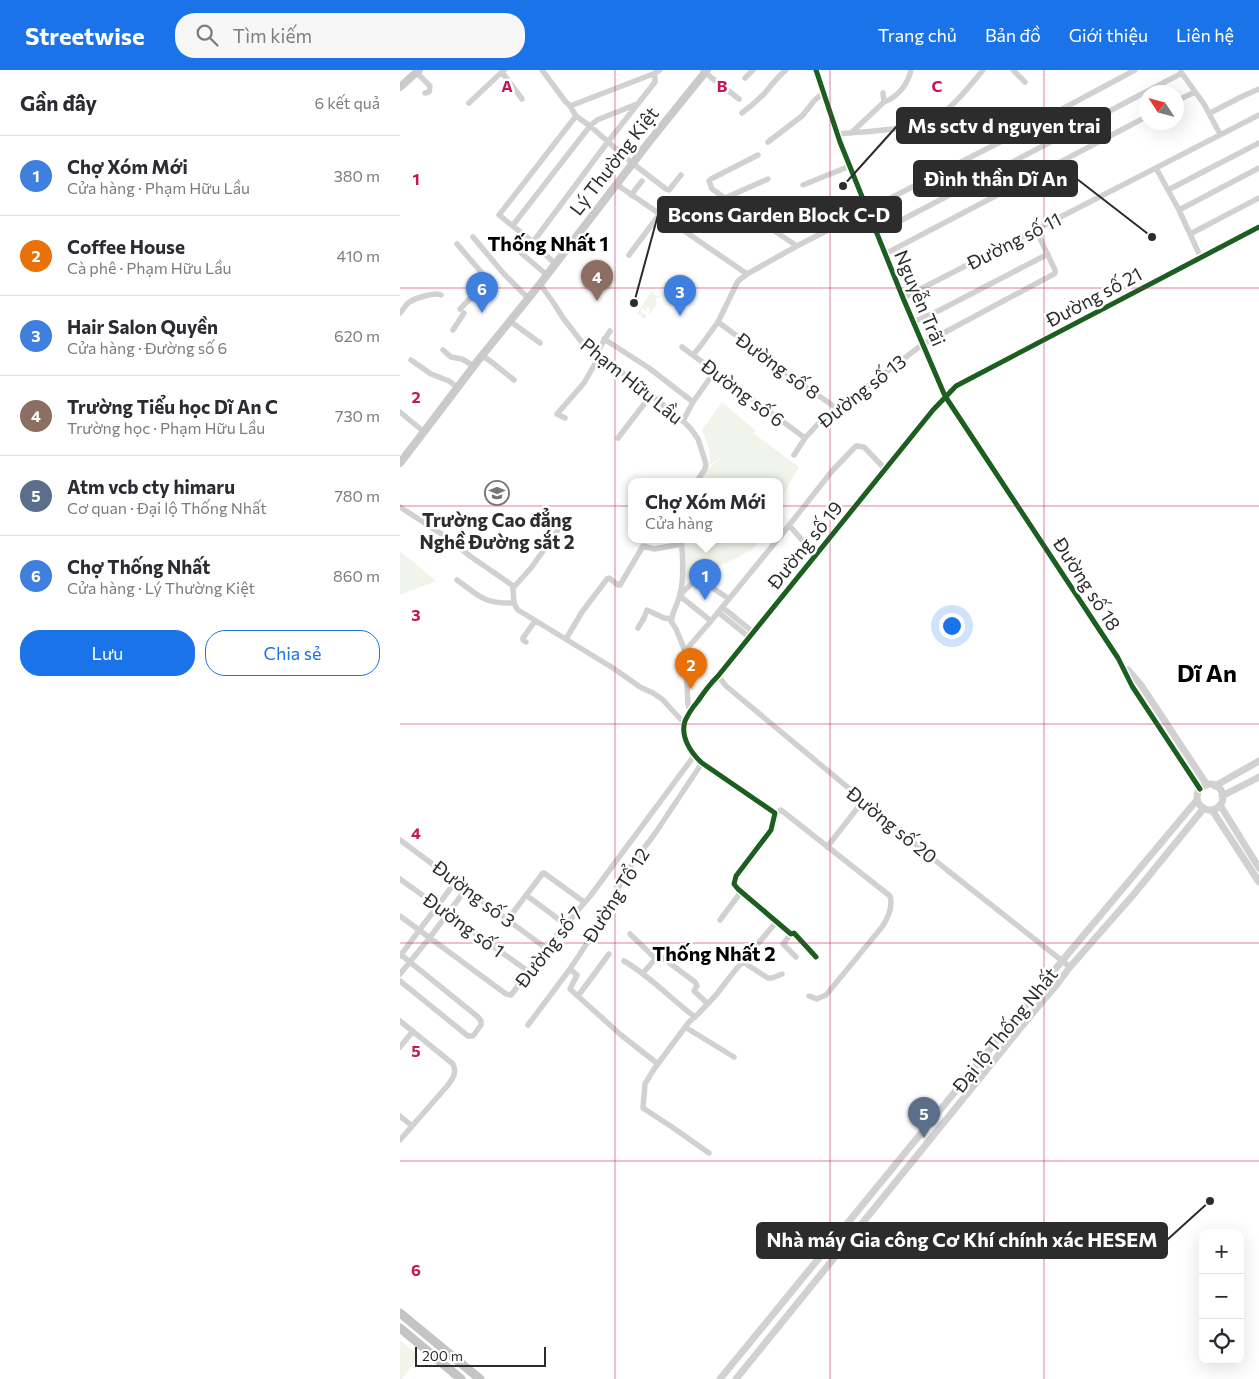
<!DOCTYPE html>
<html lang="vi">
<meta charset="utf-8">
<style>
:root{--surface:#fff;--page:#f7f7f7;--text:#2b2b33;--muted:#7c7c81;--line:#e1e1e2;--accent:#1a73e8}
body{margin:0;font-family:Commissioner,sans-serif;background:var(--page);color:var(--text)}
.controls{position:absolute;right:15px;bottom:15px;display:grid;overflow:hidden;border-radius:10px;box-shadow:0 5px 20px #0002}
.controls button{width:45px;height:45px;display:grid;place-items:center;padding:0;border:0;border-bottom:1px solid var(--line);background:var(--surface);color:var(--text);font:25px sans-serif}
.compass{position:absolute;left:739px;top:15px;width:45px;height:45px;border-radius:50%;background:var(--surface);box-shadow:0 5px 20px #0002;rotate:306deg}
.scale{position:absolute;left:15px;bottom:12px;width:131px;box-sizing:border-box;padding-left:5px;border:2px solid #2c2c2c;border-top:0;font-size:14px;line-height:18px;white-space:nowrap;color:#2c2c2c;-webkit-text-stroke:4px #fff;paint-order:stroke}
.you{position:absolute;left:551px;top:555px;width:18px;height:18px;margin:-12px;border:4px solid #fff;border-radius:50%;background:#1a73e8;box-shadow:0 0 0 8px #1a73e833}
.badge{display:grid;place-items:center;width:32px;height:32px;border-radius:50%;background:var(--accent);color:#fff;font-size:16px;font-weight:700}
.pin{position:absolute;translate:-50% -41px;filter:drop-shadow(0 1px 2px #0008)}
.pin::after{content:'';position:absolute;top:26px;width:18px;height:15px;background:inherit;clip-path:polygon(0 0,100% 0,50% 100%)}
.popup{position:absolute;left:228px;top:408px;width:155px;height:65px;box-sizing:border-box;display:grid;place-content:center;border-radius:10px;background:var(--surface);filter:drop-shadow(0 1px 4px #0005);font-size:16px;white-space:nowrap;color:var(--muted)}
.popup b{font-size:19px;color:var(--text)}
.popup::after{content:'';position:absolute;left:50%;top:100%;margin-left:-10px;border:10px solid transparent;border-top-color:var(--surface)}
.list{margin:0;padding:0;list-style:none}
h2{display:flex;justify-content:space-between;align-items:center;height:65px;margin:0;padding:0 20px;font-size:21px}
h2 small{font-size:16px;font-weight:400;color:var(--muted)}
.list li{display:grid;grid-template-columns:32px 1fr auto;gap:15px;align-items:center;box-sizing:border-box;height:80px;padding:0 20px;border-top:1px solid var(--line)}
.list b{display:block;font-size:19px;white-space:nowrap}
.list p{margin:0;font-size:16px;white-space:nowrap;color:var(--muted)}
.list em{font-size:16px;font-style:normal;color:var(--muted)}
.actions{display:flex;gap:10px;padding:15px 20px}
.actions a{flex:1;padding:11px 0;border:1px solid var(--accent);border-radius:20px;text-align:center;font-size:18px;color:var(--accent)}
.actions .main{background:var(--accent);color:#fff}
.icon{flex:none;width:28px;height:28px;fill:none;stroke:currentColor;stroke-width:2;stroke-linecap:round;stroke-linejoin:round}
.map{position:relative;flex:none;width:859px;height:1309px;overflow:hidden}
header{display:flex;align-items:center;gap:30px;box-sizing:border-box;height:70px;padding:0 25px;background:var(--accent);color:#fff}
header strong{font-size:24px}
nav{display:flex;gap:28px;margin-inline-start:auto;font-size:18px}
.search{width:350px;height:45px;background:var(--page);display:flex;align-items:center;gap:12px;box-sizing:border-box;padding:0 18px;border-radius:20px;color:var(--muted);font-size:19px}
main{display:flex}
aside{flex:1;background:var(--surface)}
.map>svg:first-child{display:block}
.green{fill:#f0f4ea}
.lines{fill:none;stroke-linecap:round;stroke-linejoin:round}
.minor{stroke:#d1d1d1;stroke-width:5.5}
.tertiary{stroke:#d1d1d1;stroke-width:7}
.secondary{stroke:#cacaca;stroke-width:8}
.primary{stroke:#c4c4c4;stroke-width:9}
.cycleway-casing{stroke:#fff;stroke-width:8}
.cycleway{stroke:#1b5e20;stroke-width:5}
.grid{fill:none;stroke:#c2185b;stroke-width:1;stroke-opacity:0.55}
.labels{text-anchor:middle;stroke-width:5;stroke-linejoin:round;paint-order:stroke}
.street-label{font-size:19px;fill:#2c2c2c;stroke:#fff}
.poi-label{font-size:19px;font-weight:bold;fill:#2c2c2c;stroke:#fff}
.neighbourhood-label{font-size:20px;font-weight:bold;fill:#000;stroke:#fff}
.district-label{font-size:24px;font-weight:bold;fill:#000;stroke:#fff}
.grid-label{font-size:16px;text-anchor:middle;font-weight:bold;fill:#c2185b;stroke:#fff;stroke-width:5;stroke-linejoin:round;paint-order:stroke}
.leader{fill:none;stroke:#2c2c2c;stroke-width:2}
.callout-dot{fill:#2c2c2c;stroke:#fff;stroke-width:2}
.callout{fill:#2c2c2c;stroke:#2c2c2c;stroke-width:2}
.callout-label{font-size:20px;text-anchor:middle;font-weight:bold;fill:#fff}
</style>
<header>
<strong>Streetwise</strong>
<div class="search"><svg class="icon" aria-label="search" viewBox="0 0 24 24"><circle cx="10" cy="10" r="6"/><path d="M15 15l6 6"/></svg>Tìm kiếm</div>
<nav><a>Trang chủ</a><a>Bản đồ</a><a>Giới thiệu</a><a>Liên hệ</a></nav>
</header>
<main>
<aside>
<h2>Gần đây<small>6 kết quả</small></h2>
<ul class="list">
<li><span class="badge" style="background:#3f7fe0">1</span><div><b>Chợ Xóm Mới</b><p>Cửa hàng · Phạm Hữu Lầu</p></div><em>380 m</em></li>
<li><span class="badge" style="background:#e8710a">2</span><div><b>Coffee House</b><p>Cà phê · Phạm Hữu Lầu</p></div><em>410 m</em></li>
<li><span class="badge" style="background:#3f7fe0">3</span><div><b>Hair Salon Quyền</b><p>Cửa hàng · Đường số 6</p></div><em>620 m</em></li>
<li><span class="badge" style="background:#8d6e63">4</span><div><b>Trường Tiểu học Dĩ An C</b><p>Trường học · Phạm Hữu Lầu</p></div><em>730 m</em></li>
<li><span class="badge" style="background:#5c6f8a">5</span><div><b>Atm vcb cty himaru</b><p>Cơ quan · Đại lộ Thống Nhất</p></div><em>780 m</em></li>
<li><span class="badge" style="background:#3f7fe0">6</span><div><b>Chợ Thống Nhất</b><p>Cửa hàng · Lý Thường Kiệt</p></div><em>860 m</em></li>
</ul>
<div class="actions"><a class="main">Lưu</a><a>Chia sẻ</a></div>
</aside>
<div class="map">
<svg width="859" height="1309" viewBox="0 0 859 1309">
<rect width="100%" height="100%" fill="#fff"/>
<path class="green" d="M 269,220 L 268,221 L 264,222 L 261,227 L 255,228 L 257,234 L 250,244 L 249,243 L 249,238 L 247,237 L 246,241 L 243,238 L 241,240 L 242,243 L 246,245 L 245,249 L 237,243 L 252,221 L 254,224 L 259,227 L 265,221 Z
M 322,332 L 356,361 L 353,363 L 399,397 L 379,431 L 379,411 L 300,411 L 310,397 L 327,383 L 310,395 L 309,378 L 302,360 Z
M 282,469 L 359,469 L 353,479 L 283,515 Z
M 0,481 L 36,511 L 0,525 Z
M 0,1270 L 19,1286 L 2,1309 L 0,1309 Z"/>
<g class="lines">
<path class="minor" d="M 142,0 L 165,31 L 170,36 L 176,46 L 190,56 L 232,93 L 266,119 L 269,120 L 281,105
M 613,0 L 625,12
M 303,1 L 339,29
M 16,2 L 30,16 L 29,22 L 25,23
M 102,2 L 122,29
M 781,2 L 804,34 L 820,64
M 253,4 L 260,0
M 345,8 L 353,0
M 483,23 L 484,32
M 776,31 L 795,22
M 69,33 L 104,0
M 342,43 C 350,37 357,31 364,24 C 371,16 377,7 386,0
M 810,43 L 843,26 L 859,19
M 451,63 L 484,32 C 498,27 508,14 511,0
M 437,64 C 460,62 484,61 507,57 C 515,56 523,55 530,52 C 548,43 570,16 583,0
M 368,72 L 402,46 L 414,31 L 424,22
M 358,85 L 311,109 L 309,111 L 312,119 L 325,128 L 397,176
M 756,98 L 779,140 L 801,188
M 216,114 L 347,204
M 403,115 L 450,96
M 768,120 L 859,73
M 231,125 L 242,111
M 325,128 L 368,109
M 779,140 L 859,98
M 113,155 L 190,56 L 197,50 L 237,34
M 477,163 L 782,3
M 790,164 L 859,128
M 73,167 L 104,204 L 128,228
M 133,172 L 207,73 L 255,12 L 255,7 L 253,4 L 170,36
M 57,174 L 88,210 L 60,239
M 121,183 L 147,205
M 485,184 L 746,47
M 229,185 L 271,129
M 155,194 L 133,172 L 99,145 L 176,46
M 140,214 L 153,232 L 163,248 L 181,271 L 251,325 L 284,352 L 291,359 L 298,369 L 306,394 L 305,399 L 297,411
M 503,228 L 859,45
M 0,243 C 3,240 5,236 8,233 C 15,228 34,222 41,225
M 110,251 L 140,273
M 318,252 L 400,313 L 438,339
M 514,252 L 540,240 L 648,184
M 53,260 L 64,243
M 204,269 L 249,298 L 293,332
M 282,277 L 405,368
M 43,280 L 51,287 L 62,289 L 74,296
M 197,282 L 210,261
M 293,285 L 302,274 L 318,252 L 338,211 L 347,204 L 397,176 L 606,69 L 735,0
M 82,286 L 89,290 L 114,310
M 11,290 L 31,304 L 49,311 L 57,317
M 0,342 L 24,362
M 165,348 L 157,344 L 184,313 L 200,285
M 283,351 L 293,332 L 315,301
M 218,368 L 251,325
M 394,385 L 405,368 L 417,355 L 523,274 L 654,204 L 655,203 L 655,200 L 636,160
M 0,437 L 46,467 L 70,486 L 112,515 C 115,524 111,533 118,540 L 213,598 L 240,617 L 253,623 L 262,629 L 285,654
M 389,455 L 402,470
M 379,468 L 432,401 L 456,376 L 464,377 L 486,400
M 281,469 C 283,484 284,510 280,524 C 278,533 273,541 271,551 L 276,559 L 285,581 L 288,634 L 290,642
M 57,510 C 79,526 84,534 113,533
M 113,518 L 131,498 L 158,460
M 281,524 L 291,514 L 299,511 L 304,512 L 329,529
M 280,526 L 311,551
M 322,537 L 353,562
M 318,542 L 349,567
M 238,558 L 244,548 L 247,540 L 264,548 L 272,549
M 166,569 L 182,542 L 207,509 L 209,508 L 218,515 L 220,515 L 243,476 L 254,479 L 282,474
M 126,572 L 123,570 L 123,568 L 135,551
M 285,581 L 311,551 L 378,469
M 318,606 L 326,616 L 547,800 L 670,897
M 375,743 L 381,740 L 490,826 C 493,837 488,848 482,857 L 426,925 L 417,929 L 409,926
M 0,770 L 147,879
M 427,777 L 463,731
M 0,809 L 129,902
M 126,825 L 165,854
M 0,846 L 106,924 L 111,925 L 165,854 L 169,851 L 191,825 L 294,686
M 108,849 L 143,803 L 144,803 L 184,832
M 320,850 L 341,822
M 230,864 L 256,889
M 391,864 L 383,874 L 396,887
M 0,884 L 78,947 L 81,951 L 81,955 L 73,966 L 68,966 L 0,911
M 0,886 L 56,811
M 416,887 L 394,863 L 391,864 L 338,819 L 334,814 L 336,806 L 371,760 L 375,743 L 302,693 C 291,683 280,667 285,651 C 288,644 293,637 298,631 C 304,622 310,614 318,606 L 533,340 L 556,316 L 859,157
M 224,891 C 250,906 271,929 295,947
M 343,892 L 368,908 L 372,908 L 382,904
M 170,899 L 177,905 L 170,919 L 221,965 L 258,994
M 243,903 L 258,886 L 260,886 L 295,912 L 297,916 L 294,921 L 308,934
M 0,904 L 31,866 L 66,819
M 178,926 L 209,884
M 0,951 L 53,994 C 57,1003 53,1008 48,1015 L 0,1070
M 128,955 L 170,899 L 197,858 L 203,845 L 217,823 L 222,808 L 256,762 L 302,693
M 285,957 L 334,987
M 0,977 L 13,961
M 0,1046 L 12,1056
M 309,1083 L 272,1057 L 243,1038 L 245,1014 L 254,999 L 289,952 L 299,943 L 316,925 L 333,903 L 373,856 L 376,850"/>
<path class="tertiary" d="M 416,0 L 440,72 L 503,228 L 545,326 L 718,588 L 732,616 L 800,719
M 728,600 L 741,615 L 807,715
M797 727a13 13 0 1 1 26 0a13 13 0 1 1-26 0Z
M 815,716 L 859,691
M 822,726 L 859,707
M 820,735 L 859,798
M 812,740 L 859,812
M 320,1309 L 662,891 L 797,730
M 336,1309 L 631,945 L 658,913 L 670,897 L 734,824 L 804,738"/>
<path class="secondary" d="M 0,17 L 19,0
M 0,393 L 80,288 L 140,214 L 249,72 L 307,0"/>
<path class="primary" d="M 0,1243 L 80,1309
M 0,1258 L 61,1309"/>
<defs>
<path id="cycleway" d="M 416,0 L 440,72 L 503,228 L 545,326 L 718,588 L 732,616 L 800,719
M 416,887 L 394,863 L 391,864 L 338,819 L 334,814 L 336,806 L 371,760 L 375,743 L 302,693 C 291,683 280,667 285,651 C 288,644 293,637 298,631 C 304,622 310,614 318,606 L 533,340 L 556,316 L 859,157"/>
</defs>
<use href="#cycleway" class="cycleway-casing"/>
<use href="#cycleway" class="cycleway"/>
</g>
<path class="grid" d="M 215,0 L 215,1309M 430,0 L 430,1309M 644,0 L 644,1309M 0,218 L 859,218M 0,436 L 859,436M 0,654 L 859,654M 0,873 L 859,873M 0,1091 L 859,1091"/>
<defs>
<symbol id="university-ring" viewBox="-11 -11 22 22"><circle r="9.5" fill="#fff" stroke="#767676" stroke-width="1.5"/><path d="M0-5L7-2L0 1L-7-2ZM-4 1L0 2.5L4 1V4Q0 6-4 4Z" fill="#767676"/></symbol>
</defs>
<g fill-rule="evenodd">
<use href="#university-ring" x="83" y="409" width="28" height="28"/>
</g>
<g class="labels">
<g class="street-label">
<text transform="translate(214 91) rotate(-52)" y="7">Lý Thường Kiệt</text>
<text transform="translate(614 171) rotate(-27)" y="7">Đường số 11</text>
<text transform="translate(694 227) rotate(-28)" y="7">Đường số 21</text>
<text transform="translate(520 228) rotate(67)" y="7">Nguyễn Trãi</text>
<text transform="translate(378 296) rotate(36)" y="7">Đường số 8</text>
<text transform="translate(232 311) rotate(39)" y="7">Phạm Hữu Lầu</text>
<text transform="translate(462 321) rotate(-38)" y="7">Đường số 13</text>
<text transform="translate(343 323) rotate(37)" y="7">Đường số 6</text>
<text transform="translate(405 475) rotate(-51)" y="7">Đường số 19</text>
<text transform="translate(687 514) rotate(57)" y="7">Đường số 18</text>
<text transform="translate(492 755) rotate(39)" y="7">Đường số 20</text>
<text transform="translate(74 824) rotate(37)" y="7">Đường số 3</text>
<text transform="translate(216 825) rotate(-58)" y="7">Đường Tổ 12</text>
<text transform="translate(64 855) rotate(36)" y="7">Đường số 1</text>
<text transform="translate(149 877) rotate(-52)" y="7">Đường số 7</text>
<text transform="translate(605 960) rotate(-51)" y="7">Đại lộ Thống Nhất</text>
</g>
<g class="poi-label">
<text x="97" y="457">Trường Cao đẳng<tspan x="97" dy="22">Nghề Đường sắt 2</tspan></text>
</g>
<g class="neighbourhood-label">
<text x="148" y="181">Thống Nhất 1</text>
<text x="314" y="891">Thống Nhất 2</text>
</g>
<g class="district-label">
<text x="807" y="612">Dĩ An</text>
</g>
</g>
<g class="grid-label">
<text x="107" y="22">A</text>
<text x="322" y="22">B</text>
<text x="537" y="22">C</text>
<text x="16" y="115">1</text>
<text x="16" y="333">2</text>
<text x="16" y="551">3</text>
<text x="16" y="769">4</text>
<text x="16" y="987">5</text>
<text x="16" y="1206">6</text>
</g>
<path class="leader" d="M443 116L497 56M752 167L677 109M234 233L258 145M810 1131L767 1170"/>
<g class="callout-dot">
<circle cx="443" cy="116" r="5"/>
<circle cx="752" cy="167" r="5"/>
<circle cx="234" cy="233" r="5"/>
<circle cx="810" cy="1131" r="5"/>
</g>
<g class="callout">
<rect x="497" y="38" width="213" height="35" rx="5"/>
<rect x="514" y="91" width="163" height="35" rx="5"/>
<rect x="258" y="127" width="243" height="35" rx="5"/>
<rect x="357" y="1153" width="410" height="35" rx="5"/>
</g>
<g class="callout-label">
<text x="604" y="63">Ms sctv d nguyen trai</text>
<text x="596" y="116">Đình thần Dĩ An</text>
<text x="379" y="152">Bcons Garden Block C-D</text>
<text x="562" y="1177">Nhà máy Gia công Cơ Khí chính xác HESEM</text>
</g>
</svg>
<div class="controls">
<button>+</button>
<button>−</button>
<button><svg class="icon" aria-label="locate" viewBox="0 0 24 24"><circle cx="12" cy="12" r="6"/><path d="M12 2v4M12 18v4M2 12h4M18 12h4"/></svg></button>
</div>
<svg class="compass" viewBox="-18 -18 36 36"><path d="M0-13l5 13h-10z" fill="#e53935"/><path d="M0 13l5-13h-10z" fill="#7c7c81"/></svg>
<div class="scale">200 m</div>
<div class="you"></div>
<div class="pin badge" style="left:305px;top:530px;background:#3f7fe0">1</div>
<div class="popup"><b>Chợ Xóm Mới</b>Cửa hàng</div>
<div class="pin badge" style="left:291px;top:619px;background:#e8710a">2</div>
<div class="pin badge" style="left:280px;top:246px;background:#3f7fe0">3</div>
<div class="pin badge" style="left:197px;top:231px;background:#8d6e63">4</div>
<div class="pin badge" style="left:524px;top:1068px;background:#5c6f8a">5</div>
<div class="pin badge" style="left:82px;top:243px;background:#3f7fe0">6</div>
</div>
</main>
